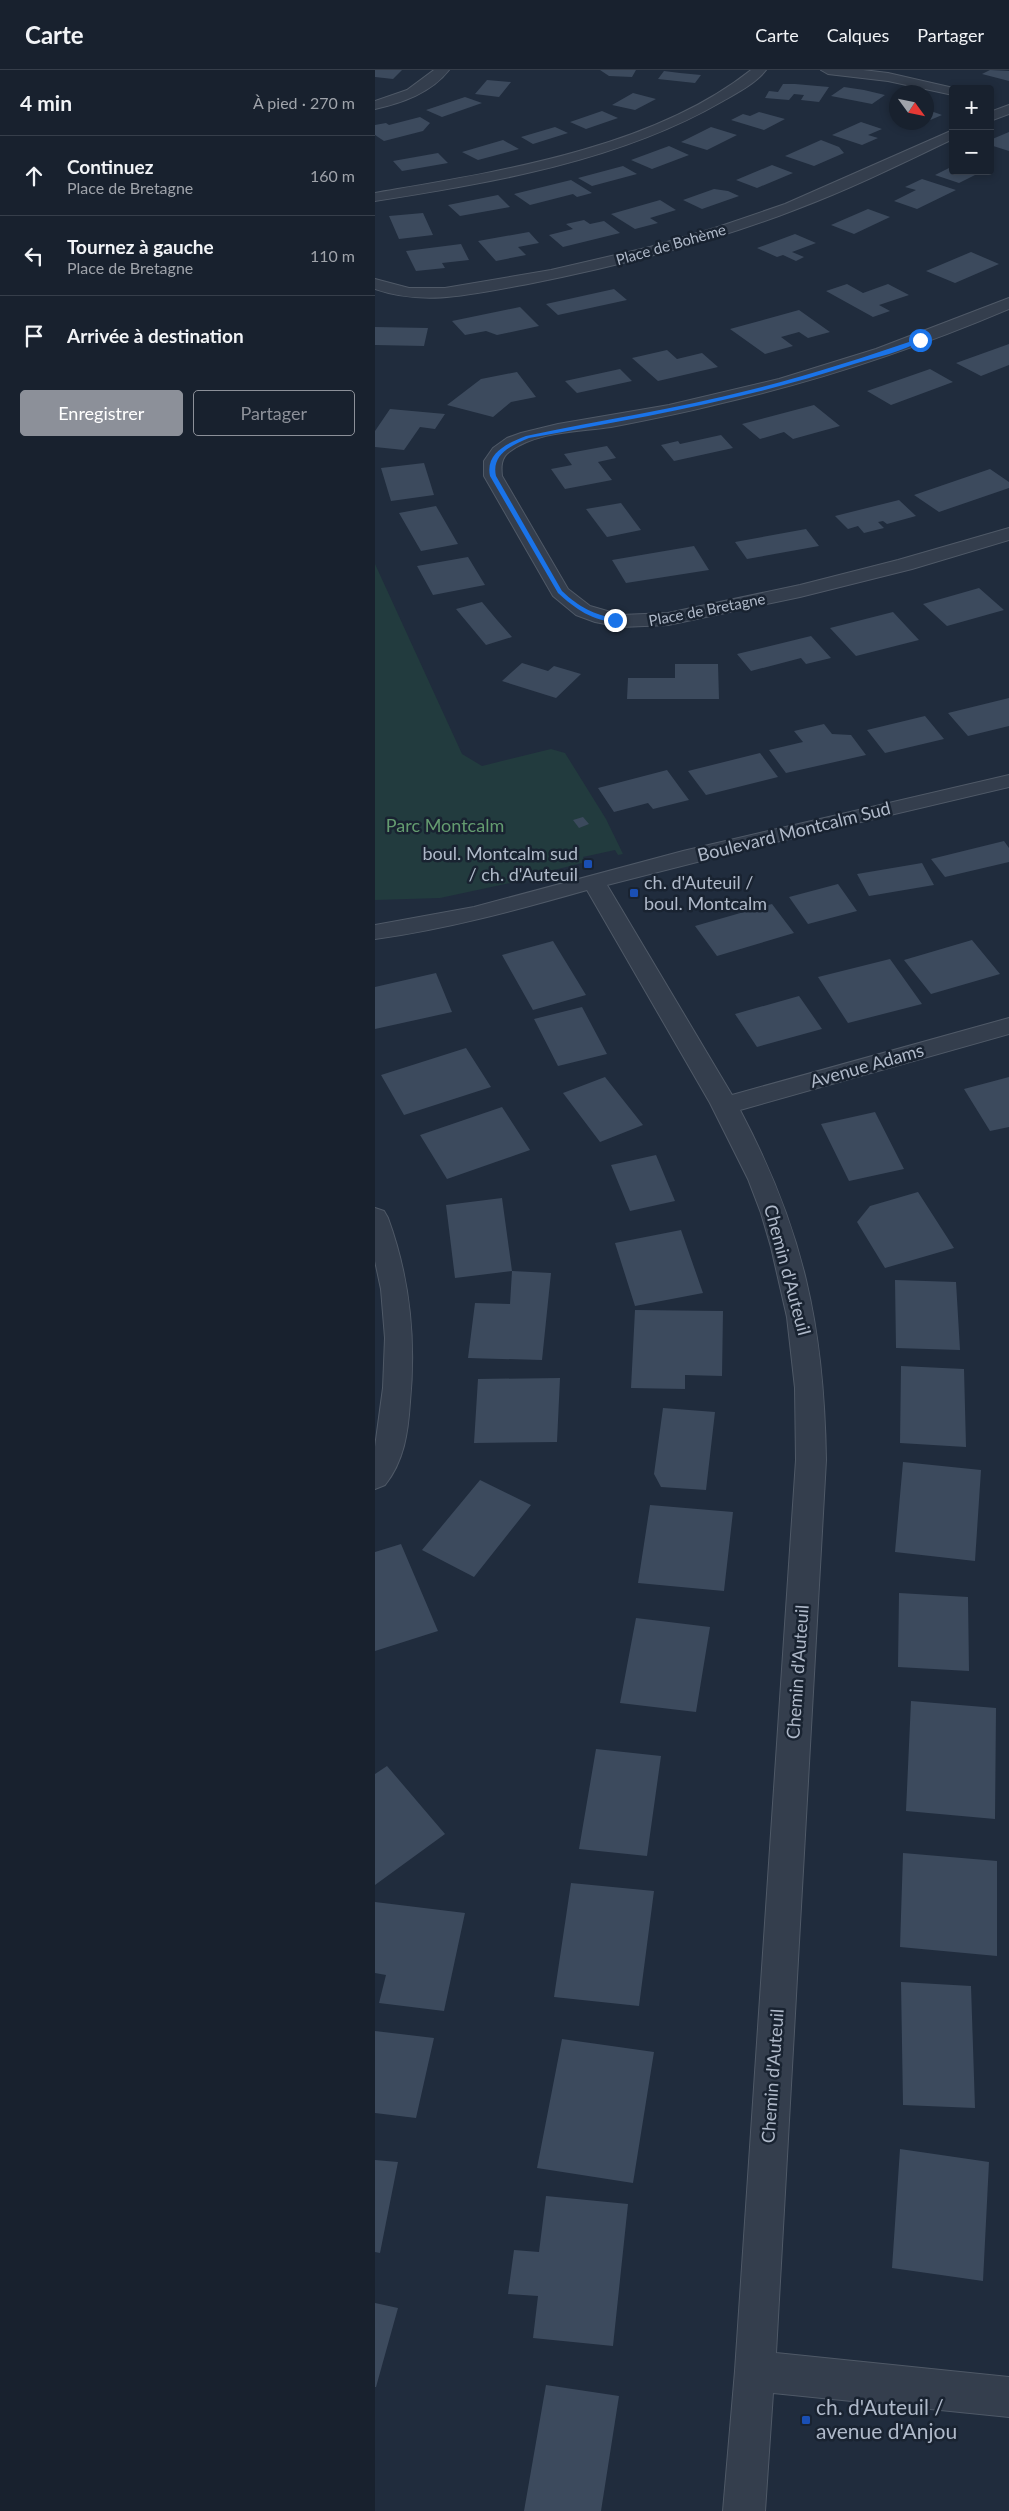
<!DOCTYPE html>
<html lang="fr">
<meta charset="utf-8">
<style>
:root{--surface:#18212e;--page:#252e3a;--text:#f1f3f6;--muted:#9fa3aa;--line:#363e4a;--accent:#8c9099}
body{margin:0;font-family:Lato,sans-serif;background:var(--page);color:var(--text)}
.controls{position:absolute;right:15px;top:15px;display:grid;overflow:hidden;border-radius:5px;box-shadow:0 2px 8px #0003}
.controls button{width:45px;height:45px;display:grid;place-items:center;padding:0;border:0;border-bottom:1px solid var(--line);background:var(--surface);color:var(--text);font:25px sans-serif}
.compass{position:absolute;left:514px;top:15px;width:45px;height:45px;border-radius:50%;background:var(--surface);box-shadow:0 2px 8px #0003;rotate:123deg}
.stop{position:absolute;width:15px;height:15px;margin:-11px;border:4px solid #1a73e8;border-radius:50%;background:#fff}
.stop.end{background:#1a73e8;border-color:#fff;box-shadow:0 1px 5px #0008}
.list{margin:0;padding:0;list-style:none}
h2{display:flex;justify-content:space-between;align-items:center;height:65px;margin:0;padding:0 20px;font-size:21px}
h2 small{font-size:16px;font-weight:400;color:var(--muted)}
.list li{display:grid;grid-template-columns:32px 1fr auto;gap:15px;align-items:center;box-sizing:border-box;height:80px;padding:0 20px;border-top:1px solid var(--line)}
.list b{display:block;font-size:19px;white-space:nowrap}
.list p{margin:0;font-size:16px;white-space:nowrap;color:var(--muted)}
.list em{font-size:16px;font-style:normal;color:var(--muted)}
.actions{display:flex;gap:10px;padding:15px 20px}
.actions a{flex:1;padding:11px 0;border:1px solid var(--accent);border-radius:5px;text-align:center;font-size:18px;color:var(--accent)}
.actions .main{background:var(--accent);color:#fff}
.icon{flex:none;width:28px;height:28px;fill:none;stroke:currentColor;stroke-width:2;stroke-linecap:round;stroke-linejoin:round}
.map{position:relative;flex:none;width:634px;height:2441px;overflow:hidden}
header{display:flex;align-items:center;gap:30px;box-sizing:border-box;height:70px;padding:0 25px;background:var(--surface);border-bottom:1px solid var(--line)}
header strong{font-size:24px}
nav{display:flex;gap:28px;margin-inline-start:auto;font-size:18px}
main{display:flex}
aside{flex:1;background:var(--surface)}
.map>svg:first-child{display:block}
.green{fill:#223b3e}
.building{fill:#3c4a5d}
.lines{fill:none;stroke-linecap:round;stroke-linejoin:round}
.minor-casing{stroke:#4f5967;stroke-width:2}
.minor{fill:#343e4d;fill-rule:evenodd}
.route{fill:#1a73e8}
.transit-dot{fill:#1a4fb4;stroke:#192331;stroke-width:2}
.labels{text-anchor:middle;stroke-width:5;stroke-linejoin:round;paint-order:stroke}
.far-street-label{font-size:15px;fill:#afb9c9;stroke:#192331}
.park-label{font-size:18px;fill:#649c70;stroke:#192331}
.street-label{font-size:18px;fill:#afb9c9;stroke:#192331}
.poi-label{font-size:18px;fill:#afb9c9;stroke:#192331;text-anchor:end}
.near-poi-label{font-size:21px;fill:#afb9c9;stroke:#192331;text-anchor:start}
</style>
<header>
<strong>Carte</strong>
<nav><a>Carte</a><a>Calques</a><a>Partager</a></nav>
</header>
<main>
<aside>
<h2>4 min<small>À pied · 270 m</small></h2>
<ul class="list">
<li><svg class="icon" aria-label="ahead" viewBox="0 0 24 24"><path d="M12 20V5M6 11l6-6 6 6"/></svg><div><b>Continuez</b><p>Place de Bretagne</p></div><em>160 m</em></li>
<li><svg class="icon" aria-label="left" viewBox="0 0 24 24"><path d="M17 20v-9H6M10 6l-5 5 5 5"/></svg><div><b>Tournez à gauche</b><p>Place de Bretagne</p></div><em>110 m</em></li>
<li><svg class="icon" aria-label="arrive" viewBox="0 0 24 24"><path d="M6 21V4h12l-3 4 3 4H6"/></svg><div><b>Arrivée à destination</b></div></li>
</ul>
<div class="actions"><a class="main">Enregistrer</a><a>Partager</a></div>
</aside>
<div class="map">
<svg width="634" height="2441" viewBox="0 0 634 2441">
<rect width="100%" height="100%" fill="#202c3d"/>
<path class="green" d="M 0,494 L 87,684 L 107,696 L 176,679 L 190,683 L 231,749 L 248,784 L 243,785 L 240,780 L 208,787 L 211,792 L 183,799 L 162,810 L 149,810 L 65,828 L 0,830 Z"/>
<path class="building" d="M 0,0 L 27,0 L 18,9 L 0,7 Z
M 225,0 L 261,0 L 257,7 L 234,6 Z
M 615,0 L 634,1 L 634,11 L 607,4 Z
M 289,1 L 305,3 L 326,5 L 320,13 L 283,9 Z
M 112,10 L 136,12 L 124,27 L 100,24 Z
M 408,14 L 420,14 L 454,17 L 444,32 L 426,30 L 429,25 L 419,24 L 414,30 L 390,28 L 394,21 L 403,22 Z
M 469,17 L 489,20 L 510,25 L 497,34 L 456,26 Z
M 258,23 L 281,29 L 260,40 L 237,35 Z
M 90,27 L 107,33 L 67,47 L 51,40 Z
M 552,39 L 553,40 L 567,45 L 553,51 L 552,50 Z
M 227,41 L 243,48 L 211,59 L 195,52 Z
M 384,42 L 410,49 L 389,60 L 356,50 L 368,44 L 375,46 Z
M 45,47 L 55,53 L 48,61 L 9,71 L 0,65 L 0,55 L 11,53 L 14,55 Z
M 486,52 L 507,59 L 493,65 L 503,68 L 487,75 L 457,65 Z
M 180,57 L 193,63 L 158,74 L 146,67 Z
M 336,57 L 362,65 L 332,80 L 306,72 Z
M 634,62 L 634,81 L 615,75 L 615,70 Z
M 128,70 L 144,79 L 103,90 L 87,82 Z
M 446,70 L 464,77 L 469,83 L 439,96 L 410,86 Z
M 294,76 L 314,85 L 277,99 L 256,90 Z
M 63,83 L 73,93 L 27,101 L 18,91 Z
M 397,95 L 418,103 L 382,118 L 361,110 Z
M 248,96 L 262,104 L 217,116 L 203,108 Z
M 578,96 L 578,101 L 608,101 L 584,113 L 560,105 Z
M 547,109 L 581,120 L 542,139 L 519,131 L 541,120 L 530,117 Z
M 196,110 L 217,123 L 202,127 L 198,124 L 155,135 L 139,124 Z
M 339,119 L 353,121 L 364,126 L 327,139 L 308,130 Z
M 123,125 L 135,137 L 85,146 L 73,135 Z
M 285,130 L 301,140 L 275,148 L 283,153 L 260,159 L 236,144 Z
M 493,139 L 515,147 L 479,164 L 456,155 Z
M 48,143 L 58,165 L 24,169 L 14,146 Z
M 209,150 L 215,154 L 229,151 L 245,163 L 188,177 L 174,165 L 198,159 L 191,154 Z
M 154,162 L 164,173 L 143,177 L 151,185 L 121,191 L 103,171 Z
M 420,164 L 441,173 L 417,182 L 429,187 L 421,191 L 408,185 L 402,187 L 382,178 Z
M 86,174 L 94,190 L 67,193 L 70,198 L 41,201 L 31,181 Z
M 596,182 L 624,194 L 580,213 L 551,201 Z
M 472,214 L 488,223 L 513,214 L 534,225 L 504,235 L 515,241 L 498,247 L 451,221 Z
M 239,219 L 252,230 L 183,245 L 171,234 Z
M 145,237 L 164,256 L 122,265 L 111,261 L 90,265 L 77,251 Z
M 424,240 L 455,262 L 433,268 L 424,262 L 406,267 L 418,276 L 390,284 L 355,259 Z
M 0,257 L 53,258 L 49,276 L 0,275 Z
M 634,274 L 634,295 L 606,306 L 581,293 Z
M 292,280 L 302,289 L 327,283 L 343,297 L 283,311 L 257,288 Z
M 245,299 L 257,311 L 202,323 L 190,311 Z
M 555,299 L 578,312 L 516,335 L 492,321 Z
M 142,302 L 161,327 L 136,332 L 118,347 L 72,335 L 106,309 Z
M 439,335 L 465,356 L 418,369 L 409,362 L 385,369 L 367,354 Z
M 15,339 L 70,344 L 60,359 L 45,357 L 29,380 L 0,377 L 0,361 Z
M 346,365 L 358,378 L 299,391 L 286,375 L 303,371 L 305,374 Z
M 232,376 L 241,388 L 223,392 L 237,410 L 190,419 L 176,399 L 197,395 L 189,384 Z
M 49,393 L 59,425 L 16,431 L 6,398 Z
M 615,399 L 634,412 L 634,418 L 564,442 L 539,425 Z
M 524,430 L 541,446 L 512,454 L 508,451 L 503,452 L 509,458 L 489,463 L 483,456 L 473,459 L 460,446 Z
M 246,433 L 266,460 L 232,467 L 211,439 Z
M 61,436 L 83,474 L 46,481 L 24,443 Z
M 431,459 L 444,476 L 372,489 L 360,472 Z
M 319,476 L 334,500 L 251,513 L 237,490 Z
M 93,487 L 110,515 L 58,525 L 42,496 Z
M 604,518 L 629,540 L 572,556 L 548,534 Z
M 107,532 L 122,550 L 137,567 L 111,575 L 81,539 Z
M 518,542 L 544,570 L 481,586 L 455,558 Z
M 436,566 L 456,588 L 431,594 L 426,588 L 376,601 L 362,584 Z
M 147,593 L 173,601 L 179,596 L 206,604 L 181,628 L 127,611 Z
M 300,594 L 343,594 L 344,629 L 252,629 L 253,608 L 300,608 Z
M 634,628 L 634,656 L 593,666 L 573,643 Z
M 550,646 L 569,669 L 510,683 L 492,660 Z
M 449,654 L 457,664 L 476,665 L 491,685 L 411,703 L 394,680 L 428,672 L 419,661 Z
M 385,683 L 403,707 L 331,725 L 313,701 Z
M 292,700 L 314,730 L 278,739 L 273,733 L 239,742 L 223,718 Z
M 208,747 L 214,754 L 204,758 L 198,750 Z
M 629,771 L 634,778 L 634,792 L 570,807 L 556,789 Z
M 547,793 L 559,815 L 494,826 L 482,804 Z
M 463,814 L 482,841 L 433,854 L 414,827 Z
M 397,834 L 419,863 L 342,886 L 320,856 Z
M 597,870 L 625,904 L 556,924 L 529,890 Z
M 178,871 L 211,925 L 158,940 L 127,885 Z
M 515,889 L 547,934 L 473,953 L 443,907 Z
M 61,903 L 77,942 L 0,959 L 0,917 Z
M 424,926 L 447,959 L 382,977 L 360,944 Z
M 207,937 L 232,984 L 183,996 L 159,949 Z
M 91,978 L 116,1017 L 29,1045 L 6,1005 Z
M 230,1007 L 268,1055 L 225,1072 L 188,1023 Z
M 634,1007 L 634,1057 L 615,1061 L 589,1019 Z
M 127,1037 L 155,1080 L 72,1109 L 45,1065 Z
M 500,1042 L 529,1099 L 474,1111 L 446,1054 Z
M 281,1085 L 300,1131 L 255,1141 L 236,1095 Z
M 543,1122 L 579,1178 L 510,1198 L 482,1152 L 495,1136 Z
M 127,1128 L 137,1201 L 80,1208 L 71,1135 Z
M 306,1160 L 328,1223 L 260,1236 L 240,1173 Z
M 137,1201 L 176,1203 L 167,1290 L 93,1288 L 100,1233 L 135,1234 Z
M 520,1210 L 581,1212 L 585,1280 L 521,1278 Z
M 260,1240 L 348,1241 L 347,1306 L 310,1305 L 310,1319 L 256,1318 Z
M 526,1296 L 589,1299 L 591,1377 L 525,1373 Z
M 185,1308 L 182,1372 L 99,1373 L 103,1309 Z
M 288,1338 L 340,1342 L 331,1420 L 286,1417 L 279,1404 Z
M 528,1392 L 606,1400 L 600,1491 L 520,1482 Z
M 105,1410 L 156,1435 L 99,1507 L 47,1480 Z
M 275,1435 L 358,1442 L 349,1521 L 263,1513 Z
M 26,1474 L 63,1561 L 0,1581 L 0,1482 Z
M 524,1523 L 593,1527 L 594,1601 L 523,1597 Z
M 261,1548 L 335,1557 L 321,1642 L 245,1633 Z
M 536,1631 L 621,1638 L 620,1749 L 531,1741 Z
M 221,1679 L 286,1686 L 272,1786 L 204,1779 Z
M 12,1696 L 70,1764 L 0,1815 L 0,1704 Z
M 528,1783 L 622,1791 L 622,1886 L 525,1877 Z
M 196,1813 L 279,1821 L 264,1936 L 179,1927 Z
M 0,1832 L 90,1843 L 69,1941 L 4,1933 L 11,1905 L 0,1903 Z
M 526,1912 L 596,1916 L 600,2038 L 528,2035 Z
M 0,1961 L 59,1968 L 41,2048 L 0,2043 Z
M 187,1969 L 279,1982 L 258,2113 L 162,2098 Z
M 525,2079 L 614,2092 L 608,2211 L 517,2198 Z
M 0,2090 L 23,2092 L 5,2183 L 0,2182 Z
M 171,2126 L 253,2134 L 238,2276 L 158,2268 L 163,2226 L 133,2224 L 139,2180 L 164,2182 Z
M 0,2233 L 23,2238 L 1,2317 L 0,2317 Z
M 171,2315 L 244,2326 L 226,2441 L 149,2441 Z"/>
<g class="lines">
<defs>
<path id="minor" d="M 59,0 L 74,0 C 56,23 27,33 0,39 L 0,31 L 32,20 Z
M 376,0 L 391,0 C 381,13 362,23 348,31 C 243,92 118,112 0,131 L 0,123 C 121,102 277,79 376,0 Z
M 446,0 L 488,0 L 513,3 L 583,19 L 578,19 L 578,25 L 513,11 L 453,4 Z
M 634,35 L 634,44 L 615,51 L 615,42 Z
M 578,60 L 578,69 C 526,94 475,119 422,139 C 335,173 244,196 153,214 C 102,223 51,237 0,219 L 0,209 L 34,218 L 70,218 L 176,200 L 275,177 L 343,157 L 410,134 Z
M 634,228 L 634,239 C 540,279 443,311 343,334 C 308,343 272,350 236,357 C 203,362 162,361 134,382 C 126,388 126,397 127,406 L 193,519 L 215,536 L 246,545 L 293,543 L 425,515 L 523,490 L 634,458 L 634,470 L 537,499 L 425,527 L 293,555 L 246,557 L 220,552 L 201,545 L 178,526 L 109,406 L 109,391 L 118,378 L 132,368 L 146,363 L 183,354 L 294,335 L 404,309 L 501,279 Z
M 634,705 L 634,717 L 401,772 L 232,815 L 357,1025 L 634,948 L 634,964 L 365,1040 C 428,1159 449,1256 451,1390 L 401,2283 L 634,2307 L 634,2347 L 398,2323 L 390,2441 L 348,2441 L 360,2301 L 421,1390 L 420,1318 L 412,1247 L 396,1177 L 386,1143 L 373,1109 L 335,1033 L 212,820 C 142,840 72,859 0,869 L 0,855 L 99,837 L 308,781 Z
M 0,1138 L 9,1141 L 13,1148 C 35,1208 41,1269 35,1332 C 33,1363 29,1391 10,1415 L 0,1419 L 0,1377 L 8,1318 L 10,1268 L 6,1219 L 0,1191 Z"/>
</defs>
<use href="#minor" class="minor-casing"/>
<use href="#minor" class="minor"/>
</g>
<path class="route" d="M 543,269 L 547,270 C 528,282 501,287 479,294 C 374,329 263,348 154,368 C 137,375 116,384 121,406 L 187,521 C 205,538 218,544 242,549 L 242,552 C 219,552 199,538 183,523 L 115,406 C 110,383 133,373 151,366 C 225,350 301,339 375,320 C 432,306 487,288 543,269 Z"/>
<g class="transit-dot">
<rect x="208" y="789" width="10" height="10" rx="2.5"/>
<rect x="254" y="818" width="10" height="10" rx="2.5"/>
<rect x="426" y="2345" width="10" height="10" rx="2.5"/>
</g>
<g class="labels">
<g class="far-street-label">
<text transform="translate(296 175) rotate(-16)" y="5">Place de Bohème</text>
<text transform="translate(332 540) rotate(-11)" y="5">Place de Bretagne</text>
</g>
<g class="park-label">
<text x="70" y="762">Parc Montcalm</text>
</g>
<g class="street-label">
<text transform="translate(419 762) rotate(-14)" y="6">Boulevard Montcalm Sud</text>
<text transform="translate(492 996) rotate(-16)" y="6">Avenue Adams</text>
<text transform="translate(412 1200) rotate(75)" y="6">Chemin d'Auteuil</text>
<text transform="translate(423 1602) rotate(-86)" y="6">Chemin d'Auteuil</text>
<text transform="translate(398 2006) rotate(-86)" y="6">Chemin d'Auteuil</text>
</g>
<g class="poi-label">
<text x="203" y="790">boul. Montcalm sud<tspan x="203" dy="21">/ ch. d'Auteuil</tspan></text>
<text x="269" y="819" text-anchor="start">ch. d'Auteuil /<tspan x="269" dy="21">boul. Montcalm</tspan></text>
</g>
<g class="near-poi-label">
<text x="441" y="2345">ch. d'Auteuil /<tspan x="441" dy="24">avenue d'Anjou</tspan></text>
</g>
</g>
</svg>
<div class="controls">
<button>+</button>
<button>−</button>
</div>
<svg class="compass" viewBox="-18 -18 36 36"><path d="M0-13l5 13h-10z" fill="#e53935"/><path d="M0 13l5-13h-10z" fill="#9fa3aa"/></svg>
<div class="stop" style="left:545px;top:270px"></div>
<div class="stop end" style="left:240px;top:550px"></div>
</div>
</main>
